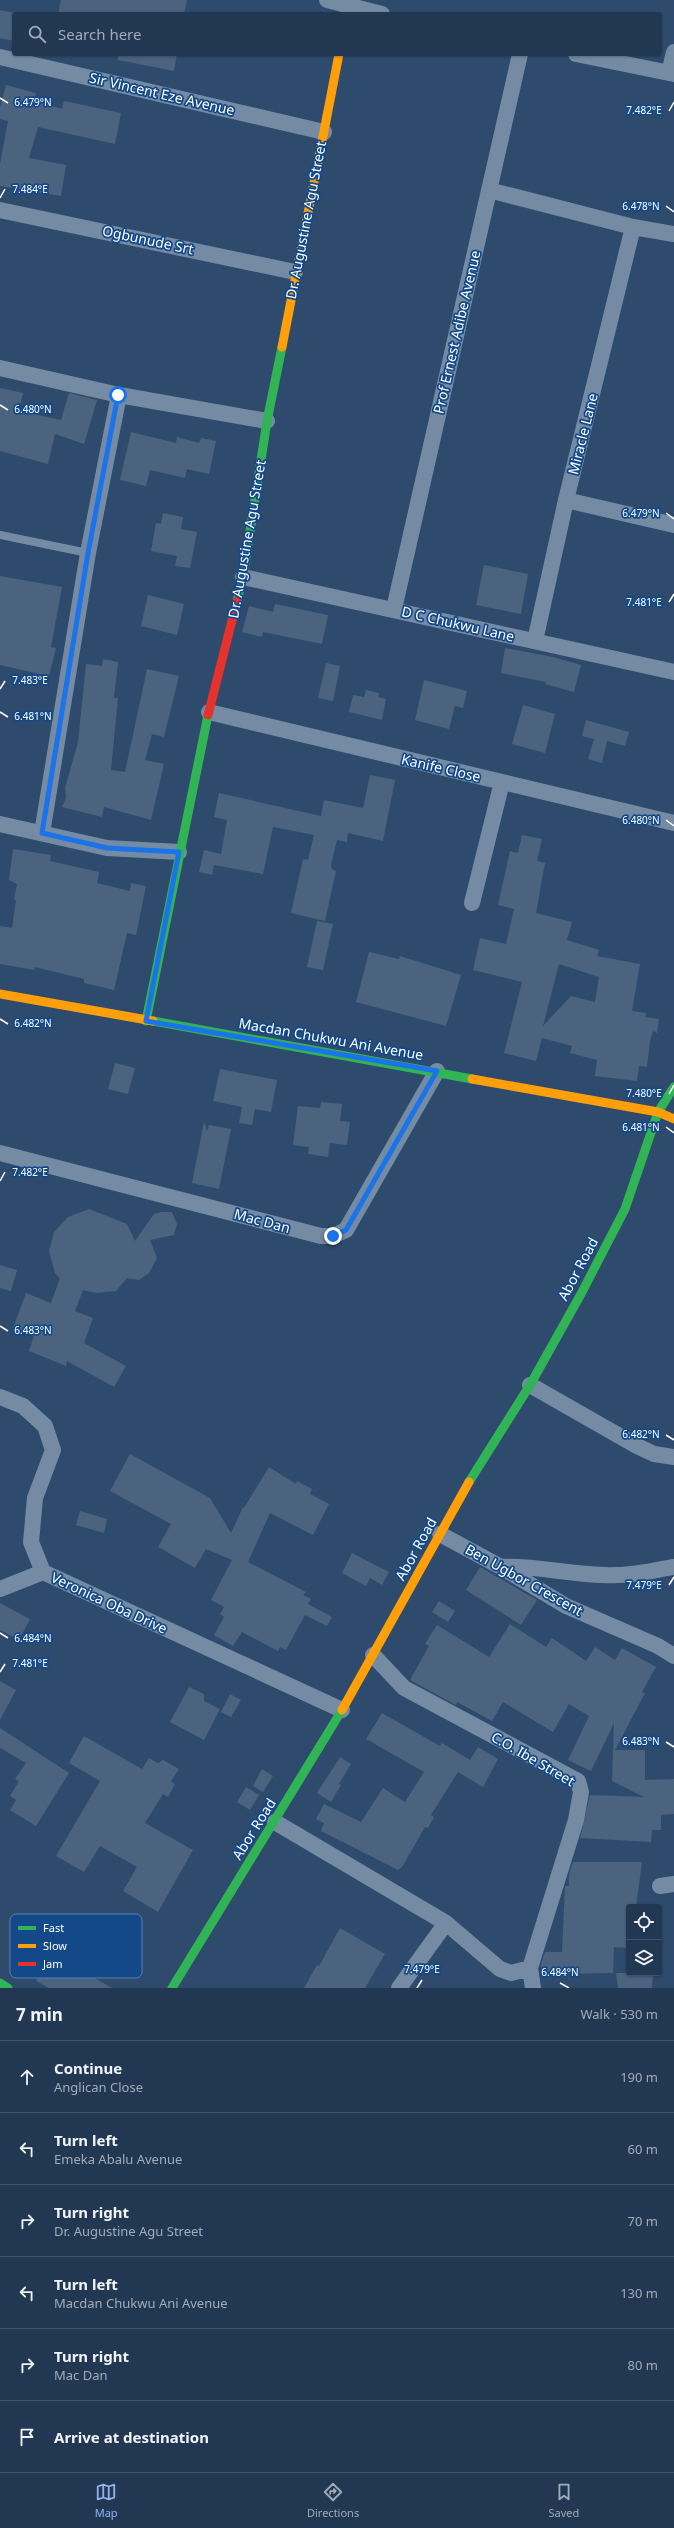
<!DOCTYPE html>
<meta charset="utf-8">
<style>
:root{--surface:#223852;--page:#2e435c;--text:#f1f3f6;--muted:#a2acb8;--line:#3f5269;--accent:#95b2f1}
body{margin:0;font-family:"Noto Sans",sans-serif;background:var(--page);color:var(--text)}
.controls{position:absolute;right:12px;bottom:12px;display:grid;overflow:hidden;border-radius:4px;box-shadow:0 1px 3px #0004}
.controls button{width:36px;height:36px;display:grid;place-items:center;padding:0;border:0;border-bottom:1px solid var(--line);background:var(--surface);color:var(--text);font:20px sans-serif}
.stop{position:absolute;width:12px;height:12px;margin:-9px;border:3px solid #1a73e8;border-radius:50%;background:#fff}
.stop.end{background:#1a73e8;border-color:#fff;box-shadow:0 1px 4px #0008}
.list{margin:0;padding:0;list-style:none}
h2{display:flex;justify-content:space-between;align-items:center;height:52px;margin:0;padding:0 16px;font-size:17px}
h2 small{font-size:13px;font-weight:400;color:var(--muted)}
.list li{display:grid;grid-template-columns:26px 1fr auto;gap:12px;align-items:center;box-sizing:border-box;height:72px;padding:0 16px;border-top:1px solid var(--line)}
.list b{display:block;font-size:15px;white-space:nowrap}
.list p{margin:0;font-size:13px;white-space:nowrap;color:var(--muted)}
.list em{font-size:13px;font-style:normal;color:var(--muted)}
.icon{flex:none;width:22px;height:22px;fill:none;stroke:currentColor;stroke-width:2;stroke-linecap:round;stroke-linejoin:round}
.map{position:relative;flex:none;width:674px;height:1988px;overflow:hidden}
.search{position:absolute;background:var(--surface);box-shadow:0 1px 3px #0004;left:12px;right:12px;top:12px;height:44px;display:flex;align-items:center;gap:10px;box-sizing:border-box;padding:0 14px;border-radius:4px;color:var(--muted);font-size:15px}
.sheet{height:484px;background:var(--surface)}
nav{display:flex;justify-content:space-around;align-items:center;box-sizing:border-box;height:56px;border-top:1px solid var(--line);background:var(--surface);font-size:11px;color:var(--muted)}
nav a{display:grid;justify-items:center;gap:2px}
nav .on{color:var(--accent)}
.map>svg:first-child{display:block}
.building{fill:#4b637e;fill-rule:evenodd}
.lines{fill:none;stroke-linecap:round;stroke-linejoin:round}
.lane{stroke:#758ba4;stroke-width:8}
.street{stroke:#758ba4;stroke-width:16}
.fast{stroke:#30b455;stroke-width:9}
.slow{stroke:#ff9f0a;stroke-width:9}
.jam{stroke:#e5322d;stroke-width:9}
.route{stroke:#1a73e8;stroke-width:5}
.ticks{fill:none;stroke:#fff;stroke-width:1.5}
.labels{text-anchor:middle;stroke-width:3.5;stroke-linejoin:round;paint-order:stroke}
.street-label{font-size:14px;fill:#fff;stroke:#134989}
.key{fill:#134989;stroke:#5a80ac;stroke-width:1}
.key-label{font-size:11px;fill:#fff}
.ticks-label{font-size:10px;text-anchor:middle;fill:#fff;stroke:#134989;stroke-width:3.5;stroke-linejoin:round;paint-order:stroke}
</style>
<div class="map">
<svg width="674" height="1988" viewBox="0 0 674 1988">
<rect width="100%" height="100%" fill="#2e4b6e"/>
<path class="building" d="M 61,0 L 187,0 L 184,14 L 58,14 Z
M 0,10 L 14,13 L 14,41 L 0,38 Z
M 118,54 L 177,54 L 174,71 L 118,60 Z
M 6,85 L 36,93 L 34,101 L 62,109 L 64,101 L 121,113 L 115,144 L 38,127 L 29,158 L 66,165 L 61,196 L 0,186 L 0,164 L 8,121 L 0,119 L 0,107 Z
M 0,388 L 23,393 L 19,411 L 61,420 L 69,393 L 97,400 L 84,444 L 55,434 L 48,464 L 0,451 Z
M 131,432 L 176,443 L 177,437 L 199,443 L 201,438 L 216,441 L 209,474 L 187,469 L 185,478 L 150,470 L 146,486 L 120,480 Z
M 163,513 L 183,517 L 181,529 L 197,532 L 190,568 L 175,566 L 177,556 L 151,551 L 156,523 L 161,524 Z
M 484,565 L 528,574 L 521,614 L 476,605 Z
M 0,576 L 62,587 L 51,647 L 56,648 L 49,676 L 0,665 Z
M 148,595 L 184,604 L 177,635 L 141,626 Z
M 275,604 L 328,615 L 322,644 L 263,632 L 262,637 L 242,632 L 249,606 L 273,612 Z
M 505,648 L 553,657 L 581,665 L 574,692 L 545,684 L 546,682 L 501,673 Z
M 103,659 L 118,662 L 114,698 L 118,698 L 111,770 L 125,772 L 147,669 L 179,676 L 164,737 L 152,734 L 145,760 L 164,764 L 151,820 L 104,807 L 102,817 L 62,807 L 66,798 L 65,788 L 78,742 L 86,664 L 102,666 Z
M 326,663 L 340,666 L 333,701 L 318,698 Z
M 424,680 L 467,691 L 463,708 L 455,706 L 449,729 L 415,720 Z
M 366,690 L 379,693 L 378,697 L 386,699 L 382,720 L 349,712 L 353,695 L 364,697 Z
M 523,705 L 555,714 L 545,753 L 512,744 Z
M 586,720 L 629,732 L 625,746 L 607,741 L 602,763 L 588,759 L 594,739 L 582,736 Z
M 370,775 L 395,780 L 383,841 L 348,833 L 347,842 L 337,840 L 331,865 L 332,869 L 336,871 L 325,921 L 291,913 L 303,859 L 308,860 L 314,835 L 273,827 L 263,874 L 214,865 L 212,875 L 199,872 L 204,850 L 221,854 L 227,820 L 214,817 L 219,793 L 321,816 L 324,800 L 363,808 Z
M 522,835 L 542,839 L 537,861 L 545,863 L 536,913 L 572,922 L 567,940 L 599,950 L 597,956 L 640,964 L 632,1011 L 646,1013 L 645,1017 L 659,1019 L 657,1033 L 653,1031 L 650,1041 L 647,1067 L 639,1066 L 637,1081 L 595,1076 L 597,1060 L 570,1053 L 572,1046 L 542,1038 L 536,1061 L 504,1053 L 522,982 L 473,970 L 480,938 L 506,944 L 514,909 L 498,905 L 510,851 L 518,853 ZM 559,964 L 599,977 L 595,1002 L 571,996 L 543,1026 Z
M 13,849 L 51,855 L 50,861 L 99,872 L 97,883 L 130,891 L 131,883 L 146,886 L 136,935 L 127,933 L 114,990 L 84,983 L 84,979 L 35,967 L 34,970 L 0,964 L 0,926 L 12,928 L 16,900 L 14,900 L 17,884 L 9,880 Z
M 317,921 L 333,924 L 323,970 L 307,967 Z
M 369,952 L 399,959 L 400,956 L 461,975 L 446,1026 L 356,1002 Z
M 115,1063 L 135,1068 L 128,1094 L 108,1089 Z
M 220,1069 L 277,1080 L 271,1112 L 255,1109 L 252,1125 L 239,1123 L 242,1107 L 213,1101 Z
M 321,1102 L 342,1104 L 340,1121 L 350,1122 L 347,1145 L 330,1143 L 328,1157 L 308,1154 L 309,1147 L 293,1145 L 298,1106 L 320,1108 Z
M 204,1122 L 207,1131 L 209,1125 L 231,1129 L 219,1189 L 192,1183 Z
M 89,1209 L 127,1224 L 135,1241 L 154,1214 L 161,1212 L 172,1212 L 177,1224 L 174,1235 L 150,1240 L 157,1258 L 149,1273 L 139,1280 L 127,1278 L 116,1291 L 96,1293 L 83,1290 L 75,1311 L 93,1318 L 84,1343 L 126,1366 L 114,1387 L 67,1361 L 66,1366 L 29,1351 L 34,1336 L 13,1328 L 26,1293 L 51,1303 L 60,1278 L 55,1273 L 49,1251 L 54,1232 L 68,1217 Z
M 0,1265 L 17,1270 L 11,1291 L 0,1288 Z
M 130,1454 L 210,1498 L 231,1533 L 243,1507 L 244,1508 L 269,1467 L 296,1484 L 297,1481 L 312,1489 L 310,1494 L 329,1504 L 313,1535 L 270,1513 L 248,1562 L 306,1592 L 303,1595 L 311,1599 L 308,1604 L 332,1617 L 327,1626 L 305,1615 L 288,1646 L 286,1650 L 280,1647 L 278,1651 L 242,1632 L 233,1646 L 214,1635 L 224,1617 L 220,1614 L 224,1607 L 211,1600 L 232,1560 L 206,1549 L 195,1568 L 158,1547 L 171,1524 L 110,1491 Z
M 80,1511 L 107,1519 L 104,1533 L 76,1525 Z
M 352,1553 L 389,1572 L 382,1585 L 370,1578 L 366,1586 L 342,1573 Z
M 480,1567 L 537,1600 L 521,1625 L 466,1590 Z
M 439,1601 L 455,1611 L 448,1622 L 432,1612 Z
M 0,1603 L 30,1619 L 19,1640 L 0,1630 Z
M 510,1624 L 546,1647 L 552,1638 L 586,1661 L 595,1647 L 615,1660 L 622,1648 L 656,1667 L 642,1692 L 645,1693 L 615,1750 L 645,1750 L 645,1780 L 674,1779 L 674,1814 L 661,1815 L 661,1830 L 652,1830 L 651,1842 L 580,1838 L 590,1795 L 644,1797 L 612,1781 L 614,1723 L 591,1771 L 568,1760 L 589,1716 L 569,1704 L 553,1732 L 503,1702 L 492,1721 L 457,1702 L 456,1705 L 410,1680 L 429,1646 L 425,1644 L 437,1625 L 489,1657 Z
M 0,1681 L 16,1690 L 0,1720 Z
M 189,1687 L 204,1694 L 204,1701 L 220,1709 L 204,1740 L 170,1722 Z
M 230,1694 L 241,1700 L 231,1717 L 221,1712 Z
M 382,1713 L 440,1746 L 442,1743 L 470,1760 L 478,1747 L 498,1759 L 483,1787 L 458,1772 L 431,1815 L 434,1817 L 428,1828 L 425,1827 L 402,1867 L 398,1870 L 321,1831 L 324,1823 L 316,1819 L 324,1804 L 361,1822 L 383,1788 L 405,1802 L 424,1772 L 366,1739 Z
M 0,1728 L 69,1773 L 36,1826 L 10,1810 L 16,1800 L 10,1796 L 19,1781 L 15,1779 L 26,1763 L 0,1748 Z
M 84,1736 L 142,1769 L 149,1758 L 158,1763 L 163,1760 L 179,1769 L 171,1781 L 175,1784 L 168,1797 L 163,1794 L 145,1823 L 193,1850 L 158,1912 L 123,1891 L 137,1867 L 100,1846 L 84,1872 L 56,1856 L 100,1781 L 69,1763 Z
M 340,1757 L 351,1764 L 339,1784 L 341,1785 L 331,1802 L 317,1793 Z
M 262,1769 L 273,1776 L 263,1792 L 253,1786 Z
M 246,1787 L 259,1795 L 250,1810 L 237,1802 Z
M 573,1862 L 642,1862 L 636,1907 L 629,1907 L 629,1948 L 614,1947 L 613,1973 L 541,1974 L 541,1964 L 545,1952 L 562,1952 L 565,1886 L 569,1886 L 569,1874 Z
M 340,1928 L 385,1954 L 365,1988 L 304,1988 L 317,1965 L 319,1966 Z
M 60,1940 L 100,1964 L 93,1977 L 112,1988 L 49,1988 L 36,1981 Z
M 616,1973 L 653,1973 L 652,1988 L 618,1988 Z"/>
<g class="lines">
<path class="lane" d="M 0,535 L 88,553"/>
<path class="street" d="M 327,0 L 382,14
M 576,54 L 674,74
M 0,57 L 324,132
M 669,73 L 674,52
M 489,190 L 633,227 L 674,234
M 0,210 L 295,272
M 0,368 L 119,395 L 267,421
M 566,500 L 674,525
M 243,577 L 674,672
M 394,609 L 520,54
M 535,641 L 566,500 L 633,227
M 209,712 L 674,823
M 0,824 L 107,848 L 179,852
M 42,833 L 88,553 L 119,395
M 472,903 L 502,782
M 0,1153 L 321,1236 L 333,1236 L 346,1230 L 437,1071
M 530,1385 L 637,1446 L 654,1454 L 674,1457
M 0,1397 L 23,1406 L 45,1426 L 53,1450 L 35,1498 L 31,1542 L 43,1572 L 342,1710
M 440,1534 L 501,1567 L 566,1606 L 658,1646 L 674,1656
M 501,1567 C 540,1565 578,1577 617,1575 C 635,1575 655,1570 674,1567
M 0,1589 L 43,1572
M 373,1655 L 404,1688 L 578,1781 L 581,1792 L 576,1820 L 530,1968 L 533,1988
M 275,1822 L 446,1923
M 660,1886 L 674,1884
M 399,1988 L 446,1923 L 500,1969 L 511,1973 L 530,1968"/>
<path class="fast" d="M 237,601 L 243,577 L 267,421 L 282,347
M 146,1021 L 208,715
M 153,1021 L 472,1079
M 469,1482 L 530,1385 L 581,1294 L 625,1209 L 658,1112 L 674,1087
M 0,1983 L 8,1988
M 172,1988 L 342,1710"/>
<path class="slow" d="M 282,347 L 339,54
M 0,994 L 153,1021
M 472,1079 L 658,1112 L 674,1119
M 342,1710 L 469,1482"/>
<path class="jam" d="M 208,715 L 237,601"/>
</g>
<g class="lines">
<path class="route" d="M 118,395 L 88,553 L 42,833 L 107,848 L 179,852 L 146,1021 L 437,1071 L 346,1230 L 333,1236"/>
</g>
<path class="ticks" d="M 0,98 L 8,103M 669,111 L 674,102M 0,198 L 5,189M 666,206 L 674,212M 0,405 L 8,410M 666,513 L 674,519M 669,602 L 674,594M 0,689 L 5,681M 0,712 L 8,717M 666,820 L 674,826M 0,1019 L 8,1024M 669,1094 L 674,1085M 666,1127 L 674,1133M 0,1181 L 5,1172M 0,1326 L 8,1331M 666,1435 L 674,1440M 669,1585 L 674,1577M 0,1633 L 8,1638M 0,1672 L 5,1664M 666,1742 L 674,1747M 560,1983 L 569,1988M 417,1988 L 422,1980"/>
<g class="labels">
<g class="street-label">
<text transform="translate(162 94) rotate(13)" y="5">Sir Vincent Eze Avenue</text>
<text transform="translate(306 220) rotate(-79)" y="5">Dr. Augustine Agu Street</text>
<text transform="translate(148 240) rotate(12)" y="5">Ogbunude Srt</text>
<text transform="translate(457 332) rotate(-77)" y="5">Prof Ernest Adibe Avenue</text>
<text transform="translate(583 434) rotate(-76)" y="5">Miracle Lane</text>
<text transform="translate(247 539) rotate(-80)" y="5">Dr. Augustine Agu Street</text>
<text transform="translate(458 624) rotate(13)" y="5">D C Chukwu Lane</text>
<text transform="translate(441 768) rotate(13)" y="5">Kanife Close</text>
<text transform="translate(331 1039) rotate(10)" y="5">Macdan Chukwu Ani Avenue</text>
<text transform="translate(262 1221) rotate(15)" y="5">Mac Dan</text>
<text transform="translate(578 1269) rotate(-62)" y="5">Abor Road</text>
<text transform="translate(416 1549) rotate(-61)" y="5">Abor Road</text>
<text transform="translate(524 1580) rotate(29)" y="5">Ben Ugbor Crescent</text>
<text transform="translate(109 1603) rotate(25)" y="5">Veronica Oba Drive</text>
<text transform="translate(533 1759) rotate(30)" y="5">C.O. Ibe Street</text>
<text transform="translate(254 1829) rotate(-58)" y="5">Abor Road</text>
</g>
</g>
<rect x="10" y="1914" width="132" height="64" rx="6" class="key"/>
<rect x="18" y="1926" width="18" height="4" fill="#30b455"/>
<rect x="18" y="1944" width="18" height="4" fill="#ff9f0a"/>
<rect x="18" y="1962" width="18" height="4" fill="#e5322d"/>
<g class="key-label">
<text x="43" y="1932">Fast</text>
<text x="43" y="1950">Slow</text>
<text x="43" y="1968">Jam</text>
</g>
<g class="ticks-label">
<text x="33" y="106">6.479°N</text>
<text x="644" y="114">7.482°E</text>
<text x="30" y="193">7.484°E</text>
<text x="641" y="210">6.478°N</text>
<text x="33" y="413">6.480°N</text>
<text x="641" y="517">6.479°N</text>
<text x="644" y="606">7.481°E</text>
<text x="30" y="684">7.483°E</text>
<text x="33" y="720">6.481°N</text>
<text x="641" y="824">6.480°N</text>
<text x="33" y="1027">6.482°N</text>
<text x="644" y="1097">7.480°E</text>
<text x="641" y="1131">6.481°N</text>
<text x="30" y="1176">7.482°E</text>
<text x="33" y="1334">6.483°N</text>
<text x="641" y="1438">6.482°N</text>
<text x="644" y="1589">7.479°E</text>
<text x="33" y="1642">6.484°N</text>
<text x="30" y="1667">7.481°E</text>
<text x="641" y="1745">6.483°N</text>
<text x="422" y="1973">7.479°E</text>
<text x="560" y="1976">6.484°N</text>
</g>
</svg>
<div class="controls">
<button><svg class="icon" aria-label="locate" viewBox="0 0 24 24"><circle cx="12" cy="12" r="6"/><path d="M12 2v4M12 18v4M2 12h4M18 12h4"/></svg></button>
<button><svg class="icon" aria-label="layers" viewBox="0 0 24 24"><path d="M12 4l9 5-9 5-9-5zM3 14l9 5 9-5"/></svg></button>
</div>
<div class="stop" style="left:118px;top:395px"></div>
<div class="stop end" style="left:333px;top:1236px"></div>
<div class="search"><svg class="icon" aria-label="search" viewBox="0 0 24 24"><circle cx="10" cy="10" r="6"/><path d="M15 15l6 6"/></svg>Search here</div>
</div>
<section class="sheet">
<h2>7 min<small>Walk · 530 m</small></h2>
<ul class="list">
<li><svg class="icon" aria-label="ahead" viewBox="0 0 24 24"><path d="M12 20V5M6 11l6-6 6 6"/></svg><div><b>Continue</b><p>Anglican Close</p></div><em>190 m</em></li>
<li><svg class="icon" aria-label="left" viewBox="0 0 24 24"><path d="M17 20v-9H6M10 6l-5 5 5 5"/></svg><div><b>Turn left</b><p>Emeka Abalu Avenue</p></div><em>60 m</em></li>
<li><svg class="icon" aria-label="right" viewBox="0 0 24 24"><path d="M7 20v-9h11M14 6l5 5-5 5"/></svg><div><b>Turn right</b><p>Dr. Augustine Agu Street</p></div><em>70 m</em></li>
<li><svg class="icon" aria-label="left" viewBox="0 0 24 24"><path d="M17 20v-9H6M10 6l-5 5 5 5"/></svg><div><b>Turn left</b><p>Macdan Chukwu Ani Avenue</p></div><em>130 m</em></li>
<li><svg class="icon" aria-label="right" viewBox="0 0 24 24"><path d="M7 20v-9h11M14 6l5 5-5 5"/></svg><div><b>Turn right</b><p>Mac Dan</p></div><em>80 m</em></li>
<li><svg class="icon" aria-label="arrive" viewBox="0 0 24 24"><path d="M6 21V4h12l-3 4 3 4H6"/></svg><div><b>Arrive at destination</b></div></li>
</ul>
</section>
<nav>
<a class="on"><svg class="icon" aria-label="map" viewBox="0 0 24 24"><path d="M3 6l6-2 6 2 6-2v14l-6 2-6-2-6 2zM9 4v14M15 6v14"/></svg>Map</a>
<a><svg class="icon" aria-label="directions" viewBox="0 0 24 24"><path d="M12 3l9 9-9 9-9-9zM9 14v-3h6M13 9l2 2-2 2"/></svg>Directions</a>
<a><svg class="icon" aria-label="saved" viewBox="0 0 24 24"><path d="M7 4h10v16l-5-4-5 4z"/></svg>Saved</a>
</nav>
